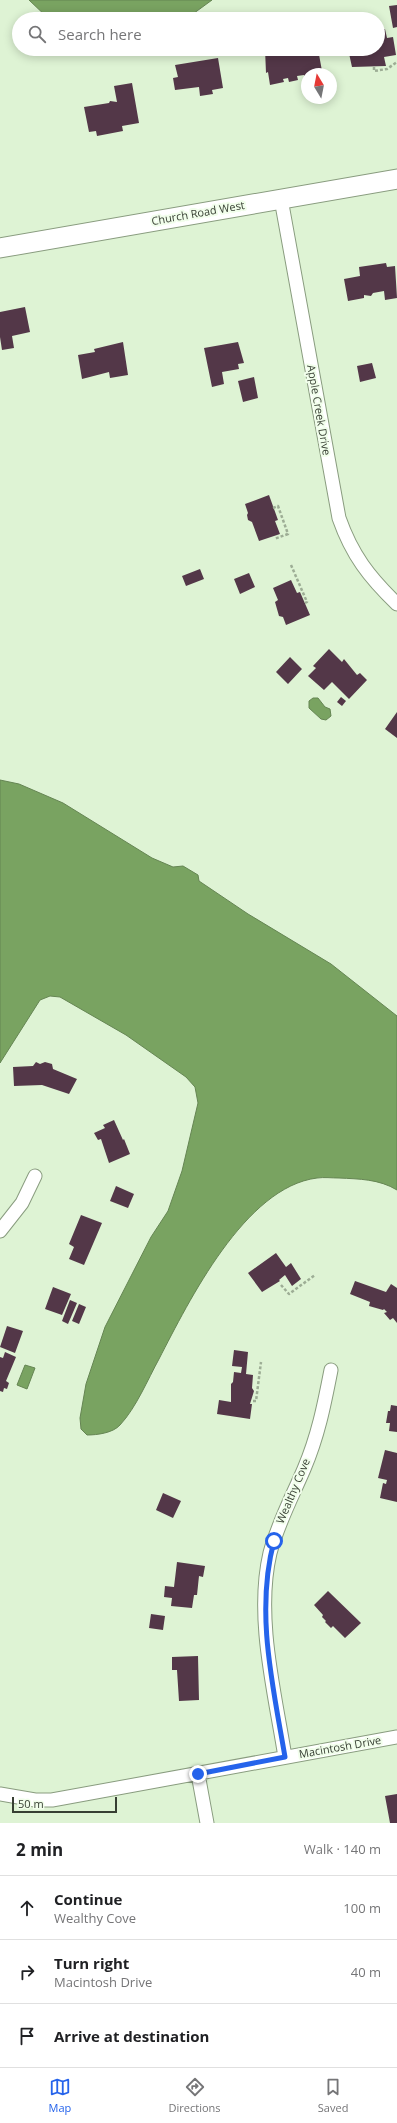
<!DOCTYPE html>
<meta charset="utf-8">
<style>
:root{--surface:#fff;--page:#f2f2f2;--text:#202124;--muted:#757577;--line:#e0e0e0;--accent:#2563eb}
body{margin:0;font-family:"Open Sans",sans-serif;background:var(--page);color:var(--text)}
.compass{position:absolute;left:301px;top:68px;width:36px;height:36px;border-radius:50%;background:var(--surface);box-shadow:0 2px 10px #0003;rotate:350deg}
.scale{position:absolute;left:12px;bottom:10px;width:105px;box-sizing:border-box;padding-left:4px;border:2px solid #373f33;border-top:0;font-size:11px;line-height:14px;white-space:nowrap;color:#373f33;-webkit-text-stroke:3px #f1feeb;paint-order:stroke}
.stop{position:absolute;width:12px;height:12px;margin:-9px;border:3px solid #2563eb;border-radius:50%;background:#fff}
.stop.end{background:#2563eb;border-color:#fff;box-shadow:0 1px 4px #0008}
.list{margin:0;padding:0;list-style:none}
h2{display:flex;justify-content:space-between;align-items:center;height:52px;margin:0;padding:0 16px;font-size:17px}
h2 small{font-size:13px;font-weight:400;color:var(--muted)}
.list li{display:grid;grid-template-columns:26px 1fr auto;gap:12px;align-items:center;box-sizing:border-box;height:64px;padding:0 16px;border-top:1px solid var(--line)}
.list b{display:block;font-size:15px;white-space:nowrap}
.list p{margin:0;font-size:13px;white-space:nowrap;color:var(--muted)}
.list em{font-size:13px;font-style:normal;color:var(--muted)}
.icon{flex:none;width:22px;height:22px;fill:none;stroke:currentColor;stroke-width:2;stroke-linecap:round;stroke-linejoin:round}
.map{position:relative;flex:none;width:397px;height:1823px;overflow:hidden}
.search{position:absolute;background:var(--surface);box-shadow:0 2px 10px #0003;left:12px;right:12px;top:12px;height:44px;display:flex;align-items:center;gap:10px;box-sizing:border-box;padding:0 14px;border-radius:22px;color:var(--muted);font-size:15px}
.sheet{height:244px;background:var(--surface)}
nav{display:flex;justify-content:space-around;align-items:center;box-sizing:border-box;height:56px;border-top:1px solid var(--line);background:var(--surface);font-size:11px;color:var(--muted)}
nav a{display:grid;justify-items:center;gap:2px}
nav .on{color:var(--accent)}
.map>svg:first-child{display:block}
.water{fill:#79a361;stroke:#658553}
.building{fill:#533748}
.lines{fill:none;stroke-linecap:round;stroke-linejoin:round}
.street-casing{stroke:#899c7f;stroke-width:15}
.secondary-casing{stroke:#899c7f;stroke-width:21}
.path{stroke:#9dad95;stroke-width:2.5;stroke-dasharray:3 2;stroke-linecap:butt}
.street{stroke:#fff;stroke-width:13}
.secondary{stroke:#fff;stroke-width:19}
.route{stroke:#2563eb;stroke-width:5}
.labels{text-anchor:middle;stroke-width:4;stroke-linejoin:round;paint-order:stroke}
.street-label{font-size:11px;fill:#373f33;stroke:#f1feeb}
</style>
<div class="map">
<svg width="397" height="1823" viewBox="0 0 397 1823">
<rect width="100%" height="100%" fill="#def3d4"/>
<path class="water" d="M 29,0 L 212,0 L 186,19 L 49,19 Z
M 313,698 L 318,698 L 325,707 L 330,709 L 331,716 L 326,720 L 321,719 L 309,708 L 309,701 Z
M 0,780 L 19,784 L 63,803 L 152,858 L 173,867 L 183,866 L 198,875 L 199,881 L 248,914 L 331,964 L 397,1016 L 397,1190 C 379,1179 359,1179 339,1178 C 332,1178 324,1177 317,1178 C 245,1187 189,1301 159,1359 C 148,1379 136,1408 120,1425 C 113,1433 97,1435 87,1435 L 81,1429 L 80,1418 L 86,1384 L 105,1327 L 151,1237 L 168,1211 L 182,1171 L 198,1103 L 195,1087 L 186,1077 L 126,1035 L 60,997 L 50,996 L 40,1000 L 0,1063 Z
M 25,1365 L 35,1368 L 27,1389 L 17,1385 Z"/>
<path class="building" d="M 397,5 L 397,27 L 393,28 L 389,6 Z
M 385,29 L 387,38 L 393,37 L 396,55 L 384,57 L 386,66 L 352,67 L 348,49 L 378,49 L 378,30 Z
M 265,49 L 318,49 L 322,71 L 316,72 L 317,74 L 307,74 L 307,78 L 305,78 L 304,75 L 297,76 L 298,80 L 289,82 L 288,78 L 283,79 L 284,82 L 270,85 L 268,72 L 266,73 Z
M 218,58 L 223,88 L 212,90 L 213,94 L 200,96 L 199,87 L 175,90 L 173,78 L 178,77 L 175,65 Z
M 132,83 L 139,123 L 122,126 L 123,131 L 97,136 L 96,131 L 89,132 L 84,107 L 109,103 L 110,101 L 117,102 L 114,86 Z
M 386,263 L 387,267 L 395,266 L 397,298 L 385,300 L 384,291 L 373,293 L 371,296 L 364,295 L 364,298 L 348,301 L 344,279 L 360,276 L 359,267 Z
M 25,307 L 30,332 L 12,336 L 14,348 L 2,350 L 0,337 L 0,312 Z
M 123,342 L 128,375 L 110,378 L 109,372 L 82,379 L 78,355 L 95,352 L 94,349 Z
M 238,342 L 244,363 L 238,364 L 239,369 L 222,372 L 224,384 L 212,387 L 204,348 Z
M 372,363 L 376,378 L 360,382 L 357,366 Z
M 254,377 L 258,398 L 243,402 L 238,381 Z
M 269,495 L 278,520 L 275,521 L 280,534 L 259,541 L 252,522 L 248,520 L 247,515 L 248,513 L 245,504 Z
M 200,569 L 204,579 L 186,586 L 182,576 Z
M 249,573 L 255,587 L 240,594 L 234,579 Z
M 291,580 L 297,593 L 300,592 L 310,615 L 286,625 L 283,617 L 279,616 L 275,602 L 278,600 L 273,588 Z
M 329,649 L 342,662 L 344,659 L 357,675 L 360,673 L 367,680 L 349,699 L 332,682 L 324,690 L 308,676 L 316,668 L 313,666 Z
M 290,657 L 302,669 L 288,684 L 276,672 Z
M 341,697 L 346,701 L 342,706 L 337,702 Z
M 397,712 L 397,738 L 385,729 Z
M 36,1062 L 40,1064 L 45,1062 L 52,1064 L 53,1069 L 77,1079 L 69,1094 L 42,1085 L 14,1086 L 13,1067 L 33,1066 Z
M 114,1120 L 123,1140 L 124,1139 L 130,1154 L 109,1163 L 101,1139 L 98,1140 L 94,1133 L 105,1128 L 103,1125 Z
M 116,1186 L 134,1194 L 128,1208 L 110,1201 Z
M 81,1215 L 102,1223 L 84,1265 L 69,1259 L 74,1247 L 69,1244 Z
M 276,1253 L 286,1267 L 291,1263 L 301,1279 L 292,1286 L 285,1275 L 279,1280 L 280,1281 L 262,1292 L 248,1273 Z
M 355,1281 L 386,1292 L 391,1284 L 397,1288 L 397,1323 L 393,1318 L 390,1320 L 384,1313 L 387,1312 L 384,1309 L 383,1310 L 369,1306 L 370,1302 L 350,1294 Z
M 53,1287 L 71,1294 L 62,1315 L 45,1309 Z
M 70,1300 L 77,1303 L 68,1324 L 62,1321 Z
M 79,1304 L 86,1307 L 79,1324 L 72,1321 Z
M 7,1326 L 23,1331 L 15,1353 L 0,1347 Z
M 234,1350 L 248,1352 L 246,1374 L 253,1375 L 252,1388 L 254,1391 L 250,1404 L 252,1404 L 250,1419 L 217,1414 L 219,1400 L 231,1402 L 231,1384 L 233,1382 L 234,1372 L 241,1373 L 242,1367 L 232,1366 Z
M 5,1352 L 16,1357 L 6,1381 L 9,1383 L 7,1389 L 4,1388 L 3,1392 L 0,1391 L 0,1357 L 3,1358 Z
M 391,1405 L 397,1406 L 397,1432 L 389,1431 L 390,1423 L 386,1423 L 388,1411 L 390,1411 Z
M 385,1450 L 397,1453 L 397,1502 L 380,1498 L 383,1483 L 386,1484 L 387,1480 L 378,1478 Z
M 163,1493 L 181,1501 L 173,1518 L 156,1510 Z
M 177,1562 L 205,1566 L 203,1577 L 199,1576 L 197,1595 L 194,1595 L 192,1608 L 171,1606 L 172,1598 L 164,1597 L 165,1586 L 174,1587 Z
M 328,1591 L 361,1623 L 345,1638 L 333,1626 L 331,1628 L 325,1622 L 326,1621 L 322,1617 L 323,1615 L 314,1605 Z
M 151,1614 L 165,1616 L 163,1630 L 149,1628 Z
M 198,1656 L 199,1700 L 179,1701 L 177,1670 L 172,1670 L 172,1657 Z
M 397,1794 L 397,1823 L 390,1823 L 385,1796 Z"/>
<g class="lines">
<defs>
<path id="street" d="M 281,199 L 339,518 C 352,555 369,577 397,604
M 0,1231 L 22,1203 L 35,1176
M 285,1757 C 275,1693 255,1617 270,1553 C 278,1523 292,1497 304,1469 C 318,1436 324,1406 331,1370
M 198,1774 L 207,1823
M 0,1794 L 35,1800 L 52,1800 L 397,1737"/>
<path id="secondary" d="M 0,248 L 397,179"/>
</defs>
<use href="#street" class="street-casing"/>
<use href="#secondary" class="secondary-casing"/>
<path class="path" d="M 374,67 L 374,71 L 387,69 L 397,62
M 273,508 L 278,506 L 288,534 L 274,539
M 291,565 L 307,602 L 305,603
M 281,1285 L 289,1294 L 315,1275
M 253,1401 L 256,1401 L 261,1362"/>
<use href="#street" class="street"/>
<use href="#secondary" class="secondary"/>
</g>
<g class="lines">
<path class="route" d="M 198,1774 L 285,1757 C 273,1686 255,1612 274,1541"/>
</g>
<g class="labels">
<g class="street-label">
<text transform="translate(198 213) rotate(-10)" y="4">Church Road West</text>
<text transform="translate(319 410) rotate(80)" y="4">Apple Creek Drive</text>
<text transform="translate(293 1491) rotate(-67)" y="4">Wealthy Cove</text>
<text transform="translate(340 1747) rotate(-10)" y="4">Macintosh Drive</text>
</g>
</g>
</svg>
<svg class="compass" viewBox="-18 -18 36 36"><path d="M0-13l5 13h-10z" fill="#e53935"/><path d="M0 13l5-13h-10z" fill="#757577"/></svg>
<div class="scale">50 m</div>
<div class="stop" style="left:274px;top:1541px"></div>
<div class="stop end" style="left:198px;top:1774px"></div>
<div class="search"><svg class="icon" aria-label="search" viewBox="0 0 24 24"><circle cx="10" cy="10" r="6"/><path d="M15 15l6 6"/></svg>Search here</div>
</div>
<section class="sheet">
<h2>2 min<small>Walk · 140 m</small></h2>
<ul class="list">
<li><svg class="icon" aria-label="ahead" viewBox="0 0 24 24"><path d="M12 20V5M6 11l6-6 6 6"/></svg><div><b>Continue</b><p>Wealthy Cove</p></div><em>100 m</em></li>
<li><svg class="icon" aria-label="right" viewBox="0 0 24 24"><path d="M7 20v-9h11M14 6l5 5-5 5"/></svg><div><b>Turn right</b><p>Macintosh Drive</p></div><em>40 m</em></li>
<li><svg class="icon" aria-label="arrive" viewBox="0 0 24 24"><path d="M6 21V4h12l-3 4 3 4H6"/></svg><div><b>Arrive at destination</b></div></li>
</ul>
</section>
<nav>
<a class="on"><svg class="icon" aria-label="map" viewBox="0 0 24 24"><path d="M3 6l6-2 6 2 6-2v14l-6 2-6-2-6 2zM9 4v14M15 6v14"/></svg>Map</a>
<a><svg class="icon" aria-label="directions" viewBox="0 0 24 24"><path d="M12 3l9 9-9 9-9-9zM9 14v-3h6M13 9l2 2-2 2"/></svg>Directions</a>
<a><svg class="icon" aria-label="saved" viewBox="0 0 24 24"><path d="M7 4h10v16l-5-4-5 4z"/></svg>Saved</a>
</nav>
